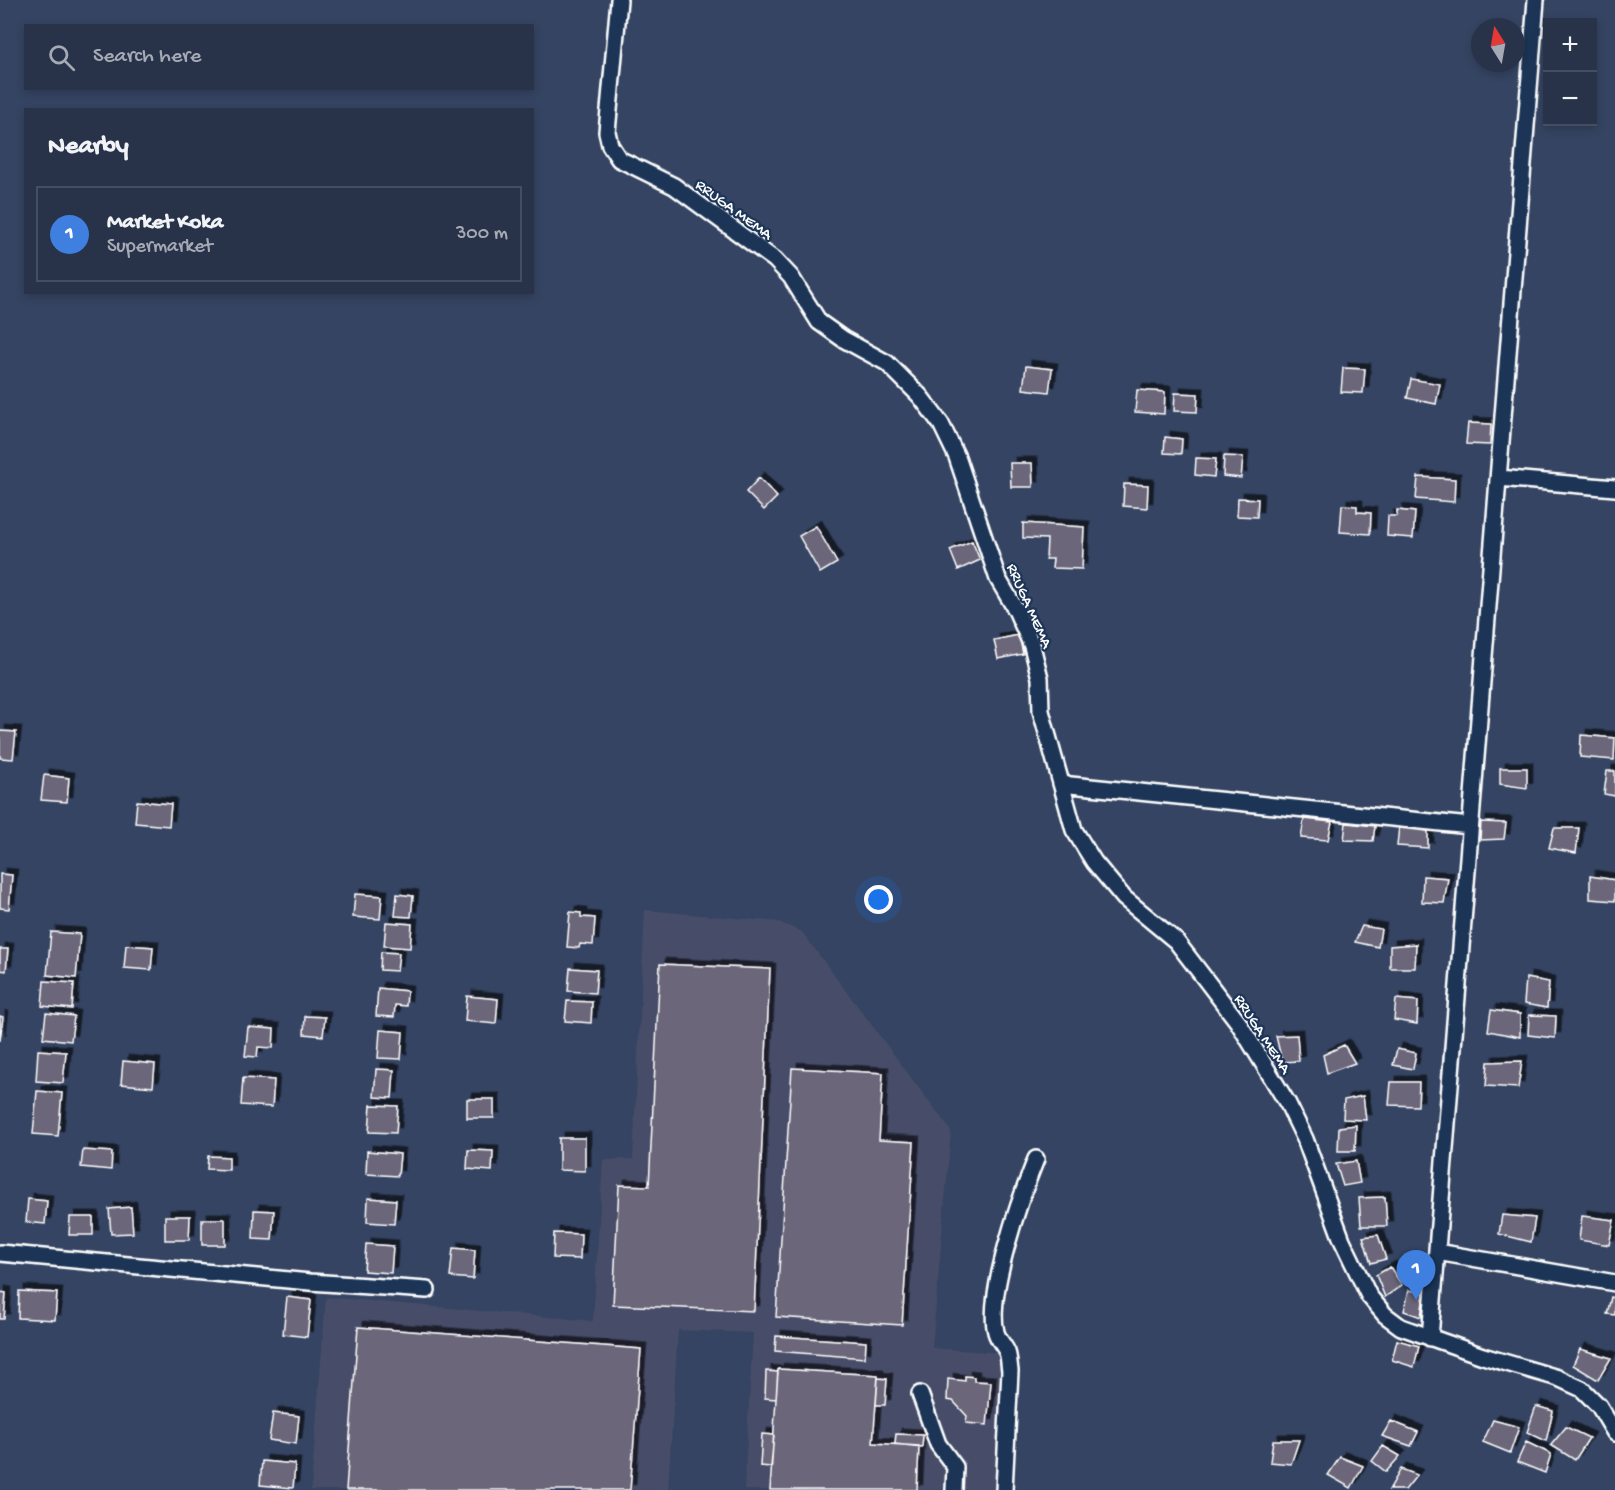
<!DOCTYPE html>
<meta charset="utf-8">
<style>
:root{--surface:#28334a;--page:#343f54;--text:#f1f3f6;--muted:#a5aab5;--line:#444e62;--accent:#8abfa5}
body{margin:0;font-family:"Gochi Hand",sans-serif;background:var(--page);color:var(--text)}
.controls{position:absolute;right:18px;top:18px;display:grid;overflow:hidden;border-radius:0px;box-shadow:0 3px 9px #0003}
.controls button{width:54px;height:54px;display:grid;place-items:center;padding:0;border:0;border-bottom:2px solid var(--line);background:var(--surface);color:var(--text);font:30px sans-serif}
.compass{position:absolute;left:1471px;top:18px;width:54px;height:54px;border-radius:50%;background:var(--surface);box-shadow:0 3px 9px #0003;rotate:349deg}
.you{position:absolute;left:879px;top:900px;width:21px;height:21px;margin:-15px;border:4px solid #fff;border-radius:50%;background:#1a73e8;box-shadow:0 0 0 9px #1a73e833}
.badge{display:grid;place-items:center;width:39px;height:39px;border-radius:50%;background:var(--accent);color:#fff;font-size:20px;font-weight:700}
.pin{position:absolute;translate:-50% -50px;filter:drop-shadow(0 2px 3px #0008)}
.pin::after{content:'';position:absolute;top:32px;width:21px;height:18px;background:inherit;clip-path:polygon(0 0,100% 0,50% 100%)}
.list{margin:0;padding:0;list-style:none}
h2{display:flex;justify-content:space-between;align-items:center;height:78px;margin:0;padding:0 24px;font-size:26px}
h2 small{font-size:20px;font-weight:400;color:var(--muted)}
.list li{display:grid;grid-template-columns:39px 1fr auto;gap:18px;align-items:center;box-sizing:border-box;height:96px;margin:0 12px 12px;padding:0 12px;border:2px solid var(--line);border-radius:0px}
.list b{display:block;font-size:22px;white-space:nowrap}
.list p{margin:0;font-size:20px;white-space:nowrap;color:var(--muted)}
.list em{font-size:20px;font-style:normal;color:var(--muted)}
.icon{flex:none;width:33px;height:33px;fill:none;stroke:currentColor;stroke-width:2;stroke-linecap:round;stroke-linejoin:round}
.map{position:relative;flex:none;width:1615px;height:1490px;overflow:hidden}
.search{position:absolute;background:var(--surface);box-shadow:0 3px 9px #0003;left:24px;top:24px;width:510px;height:66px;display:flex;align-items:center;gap:15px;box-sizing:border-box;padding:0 21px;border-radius:0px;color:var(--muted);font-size:22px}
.panel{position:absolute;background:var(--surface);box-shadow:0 3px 9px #0003;left:24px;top:108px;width:510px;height:186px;border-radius:0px}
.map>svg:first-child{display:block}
.built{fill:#464e69}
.building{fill:#6c667a;stroke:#fff;stroke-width:1.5;filter:url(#shadow)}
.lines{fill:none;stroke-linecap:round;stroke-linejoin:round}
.minor-casing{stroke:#fff;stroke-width:20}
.minor{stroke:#1d3557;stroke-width:15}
.labels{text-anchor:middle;stroke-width:4.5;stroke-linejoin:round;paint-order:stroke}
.street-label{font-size:16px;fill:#fff;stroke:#1d3557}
</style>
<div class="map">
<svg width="1615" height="1490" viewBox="0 0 1615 1490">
<defs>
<filter id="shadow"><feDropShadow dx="5.5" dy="-5.5" stdDeviation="0" flood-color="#0009"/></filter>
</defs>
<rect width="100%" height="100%" fill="#354462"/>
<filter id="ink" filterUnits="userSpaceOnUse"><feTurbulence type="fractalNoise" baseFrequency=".0167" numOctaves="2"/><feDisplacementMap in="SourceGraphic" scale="12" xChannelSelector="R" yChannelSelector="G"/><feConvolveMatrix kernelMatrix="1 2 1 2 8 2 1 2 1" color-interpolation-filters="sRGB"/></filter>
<g filter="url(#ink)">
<path class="built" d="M 645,910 L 779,922 L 802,932 L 951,1131 L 932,1348 L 1000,1353 L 1004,1373 L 1000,1490 L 744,1490 L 753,1333 L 678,1330 L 668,1490 L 311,1490 L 326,1297 L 593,1321 L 603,1160 L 633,1159 Z"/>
<path class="building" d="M 1026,366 L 1052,369 L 1049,392 L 1023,389 Z
M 1343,368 L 1365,369 L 1363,393 L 1341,392 Z
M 1411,379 L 1440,384 L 1436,404 L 1407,398 Z
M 1137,390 L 1165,392 L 1164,414 L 1135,412 Z
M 1175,393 L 1198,394 L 1197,412 L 1174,411 Z
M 1468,423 L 1491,424 L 1490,445 L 1466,444 Z
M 1165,437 L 1182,439 L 1181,454 L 1164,453 Z
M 1224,456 L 1243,457 L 1241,478 L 1223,476 Z
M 1196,458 L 1216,459 L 1214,477 L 1195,475 Z
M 1010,463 L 1032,463 L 1033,487 L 1011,487 Z
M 1418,477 L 1455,479 L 1454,502 L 1416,499 Z
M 759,478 L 777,497 L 764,510 L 746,492 Z
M 1124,484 L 1148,485 L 1147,508 L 1123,506 Z
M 1238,498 L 1258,499 L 1257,517 L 1237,516 Z
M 1342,505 L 1357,506 L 1357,512 L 1371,513 L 1370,534 L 1340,532 Z
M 1397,510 L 1415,512 L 1413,538 L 1387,536 L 1388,516 L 1397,516 Z
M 1023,523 L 1084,527 L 1082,569 L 1052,568 L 1053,559 L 1046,559 L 1047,539 L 1023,538 Z
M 816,526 L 837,563 L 820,573 L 799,536 Z
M 972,541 L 980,560 L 958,570 L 950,550 Z
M 1019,635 L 1023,654 L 998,659 L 994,640 Z
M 0,731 L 16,732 L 13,759 L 0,758 Z
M 1581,735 L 1615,738 L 1614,760 L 1580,757 Z
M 1500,768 L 1527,768 L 1527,788 L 1500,784 Z
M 1607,771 L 1615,771 L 1615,796 L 1604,794 Z
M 44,775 L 69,778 L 67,802 L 41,800 Z
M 137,801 L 171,804 L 169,826 L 135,823 Z
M 1304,819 L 1332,822 L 1328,840 L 1301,838 Z
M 1481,822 L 1506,823 L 1504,839 L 1480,840 Z
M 1346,823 L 1375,826 L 1373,841 L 1344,840 Z
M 1399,826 L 1428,831 L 1428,848 L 1397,846 Z
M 1554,828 L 1579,828 L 1576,853 L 1549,848 Z
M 0,874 L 12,875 L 9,909 L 0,908 Z
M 1423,876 L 1448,878 L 1444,903 L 1422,902 Z
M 1590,876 L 1615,880 L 1615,901 L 1590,899 Z
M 355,894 L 382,896 L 380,919 L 353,917 Z
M 397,894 L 413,896 L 411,917 L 395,916 Z
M 570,912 L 581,913 L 581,917 L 595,918 L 593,945 L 580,944 L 579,948 L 567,947 Z
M 386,922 L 412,924 L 410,948 L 384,946 Z
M 1362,926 L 1381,929 L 1378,947 L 1355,942 Z
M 51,932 L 80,934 L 76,978 L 47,975 Z
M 1416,944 L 1415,968 L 1390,968 L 1390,946 Z
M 126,945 L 153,947 L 151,970 L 124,968 Z
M 0,949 L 8,949 L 6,971 L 0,970 Z
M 381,952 L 399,953 L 397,971 L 380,970 Z
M 660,964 L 770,969 L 754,1311 L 613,1305 L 619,1185 L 649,1186 Z
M 570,968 L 597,970 L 595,993 L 568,991 Z
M 1526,978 L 1549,982 L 1547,1008 L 1524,1004 Z
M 44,981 L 74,983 L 72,1009 L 42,1006 Z
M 378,988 L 407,991 L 406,1006 L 395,1005 L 394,1017 L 376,1016 Z
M 467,996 L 498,999 L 496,1024 L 465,1021 Z
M 1396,999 L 1418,1001 L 1417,1024 L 1394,1020 Z
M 567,1001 L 592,1002 L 591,1023 L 565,1021 Z
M 1491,1010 L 1520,1014 L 1520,1037 L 1488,1031 Z
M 46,1013 L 74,1016 L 71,1041 L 43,1038 Z
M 1529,1015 L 1556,1016 L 1555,1038 L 1528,1035 Z
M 0,1016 L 3,1017 L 0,1041 Z
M 305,1016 L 325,1017 L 323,1036 L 304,1034 Z
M 248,1027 L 274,1029 L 273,1048 L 258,1047 L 257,1057 L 245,1056 Z
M 380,1030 L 403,1032 L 401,1059 L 378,1058 Z
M 1297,1035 L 1299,1061 L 1282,1062 L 1276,1036 Z
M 1344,1045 L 1355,1063 L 1327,1073 L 1323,1055 Z
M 1397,1049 L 1416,1053 L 1413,1069 L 1393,1065 Z
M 38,1050 L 66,1052 L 63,1083 L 36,1081 Z
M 123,1061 L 155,1064 L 153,1087 L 121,1084 Z
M 1522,1061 L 1518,1088 L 1486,1086 L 1488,1062 Z
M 792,1068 L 883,1073 L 879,1140 L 914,1142 L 902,1325 L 776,1317 Z
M 376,1069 L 394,1070 L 392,1098 L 374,1097 Z
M 243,1078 L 274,1080 L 272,1107 L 241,1105 Z
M 1391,1082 L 1419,1082 L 1418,1106 L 1389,1105 Z
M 37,1091 L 62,1093 L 58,1136 L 33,1134 Z
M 1363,1096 L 1366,1120 L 1343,1119 L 1344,1100 Z
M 467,1099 L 494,1099 L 494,1118 L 467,1118 Z
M 371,1105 L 398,1106 L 396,1133 L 369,1132 Z
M 1356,1125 L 1355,1151 L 1338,1151 L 1339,1127 Z
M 559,1138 L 585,1138 L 585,1171 L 559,1170 Z
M 83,1150 L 112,1152 L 111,1170 L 81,1167 Z
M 468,1150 L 493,1151 L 492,1171 L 467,1169 Z
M 367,1151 L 400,1154 L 398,1176 L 366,1174 Z
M 208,1156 L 229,1157 L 229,1170 L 207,1169 Z
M 1356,1161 L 1360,1183 L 1343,1186 L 1336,1164 Z
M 1385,1197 L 1387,1226 L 1361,1226 L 1359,1198 Z
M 368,1198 L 396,1200 L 394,1224 L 367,1222 Z
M 28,1199 L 47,1201 L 45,1224 L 26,1222 Z
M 131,1207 L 133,1233 L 111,1234 L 109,1209 Z
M 254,1210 L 274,1211 L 272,1240 L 253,1239 Z
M 1502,1215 L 1535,1218 L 1531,1242 L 1499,1234 Z
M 165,1216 L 190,1216 L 189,1240 L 165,1240 Z
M 1582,1216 L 1614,1220 L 1609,1245 L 1579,1240 Z
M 70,1217 L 93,1217 L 93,1235 L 69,1235 Z
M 202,1219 L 225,1219 L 225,1245 L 202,1245 Z
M 554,1233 L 581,1234 L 580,1259 L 553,1258 Z
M 1378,1235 L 1386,1259 L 1371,1263 L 1363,1237 Z
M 366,1244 L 393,1246 L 391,1273 L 364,1271 Z
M 453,1248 L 475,1250 L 473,1279 L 450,1277 Z
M 1390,1267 L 1402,1285 L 1385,1297 L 1376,1275 Z
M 1409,1290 L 1424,1293 L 1421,1317 L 1404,1311 Z
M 19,1291 L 57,1293 L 55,1320 L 18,1318 Z
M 0,1292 L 6,1293 L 4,1319 L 0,1319 Z
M 287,1297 L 311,1300 L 307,1337 L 283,1334 Z
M 1611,1297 L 1615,1298 L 1615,1315 L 1607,1314 Z
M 358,1327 L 641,1349 L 630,1490 L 346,1490 Z
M 776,1336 L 866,1342 L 865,1358 L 775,1351 Z
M 1397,1340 L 1419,1346 L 1414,1367 L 1392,1360 Z
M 1580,1349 L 1611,1358 L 1598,1380 L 1573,1365 Z
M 778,1369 L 878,1375 L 873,1443 L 919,1446 L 917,1490 L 770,1490 Z
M 766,1371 L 778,1372 L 776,1399 L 765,1398 Z
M 965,1376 L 974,1377 L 974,1381 L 991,1382 L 987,1425 L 966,1423 L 967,1416 L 953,1401 L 947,1400 L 948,1379 L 965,1381 Z
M 878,1378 L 887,1379 L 885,1405 L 876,1405 Z
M 1536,1406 L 1553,1411 L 1546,1441 L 1527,1432 Z
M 273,1413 L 299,1416 L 296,1444 L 269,1440 Z
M 1493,1420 L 1519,1427 L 1510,1453 L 1483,1442 Z
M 1391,1421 L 1418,1432 L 1411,1446 L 1382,1436 Z
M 1566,1427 L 1589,1438 L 1575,1460 L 1551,1445 Z
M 762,1434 L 774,1435 L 771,1467 L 760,1466 Z
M 896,1434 L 923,1435 L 922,1447 L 895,1444 Z
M 1273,1440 L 1299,1440 L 1291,1464 L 1270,1462 Z
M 1526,1442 L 1551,1454 L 1545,1473 L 1517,1462 Z
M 1383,1446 L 1400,1456 L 1386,1472 L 1372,1461 Z
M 1340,1457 L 1363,1466 L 1351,1488 L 1328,1475 Z
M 262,1461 L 295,1464 L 293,1488 L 260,1485 Z
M 1401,1469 L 1417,1475 L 1405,1490 L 1389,1490 Z"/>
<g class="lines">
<defs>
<path id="minor" d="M 619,0 L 607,132 L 610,145 L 619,159 L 674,186 L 775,260 L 791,277 L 819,322 L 843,339 L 887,363 L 920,396 L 941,424 L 957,457 L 998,579 L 1016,610 L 1032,646 L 1040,678 L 1041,711 L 1074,830 L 1094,862 L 1124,898 L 1176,941 L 1238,1022 L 1288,1104 L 1305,1139 L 1342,1240 L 1369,1296 L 1385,1315 L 1401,1327 L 1483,1356 L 1558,1378 L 1582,1389 L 1599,1406 L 1615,1433
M 1499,478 L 1615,488
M 1061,784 L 1470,826
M 1437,1252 L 1615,1283
M 0,1253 L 310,1282 L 427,1290
M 1430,1338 L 1536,0
M 920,1394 L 938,1444 L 955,1467 L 954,1490
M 1004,1490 L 1010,1371 C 1009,1365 1009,1357 1007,1352 C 1004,1345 998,1340 996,1332 C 986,1295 1021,1196 1036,1159"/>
</defs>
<use href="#minor" class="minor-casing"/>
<use href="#minor" class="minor"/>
</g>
</g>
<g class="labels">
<g class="street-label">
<text transform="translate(735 208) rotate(36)" y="6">RRUGA MEMA</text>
<text transform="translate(1031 605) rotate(66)" y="6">RRUGA MEMA</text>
<text transform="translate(1264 1033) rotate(57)" y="6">RRUGA MEMA</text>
</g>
</g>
</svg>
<div class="controls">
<button>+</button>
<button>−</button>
</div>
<svg class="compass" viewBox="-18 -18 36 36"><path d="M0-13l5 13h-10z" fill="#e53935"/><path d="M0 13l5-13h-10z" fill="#a5aab5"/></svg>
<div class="you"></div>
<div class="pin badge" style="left:1416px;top:1300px;background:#3f7fe0">1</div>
<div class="search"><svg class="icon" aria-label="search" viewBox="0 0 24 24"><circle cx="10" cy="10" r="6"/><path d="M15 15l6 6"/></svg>Search here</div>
<section class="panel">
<h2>Nearby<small></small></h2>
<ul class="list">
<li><span class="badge" style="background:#3f7fe0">1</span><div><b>Market Koka</b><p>Supermarket</p></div><em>300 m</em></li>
</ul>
</section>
</div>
